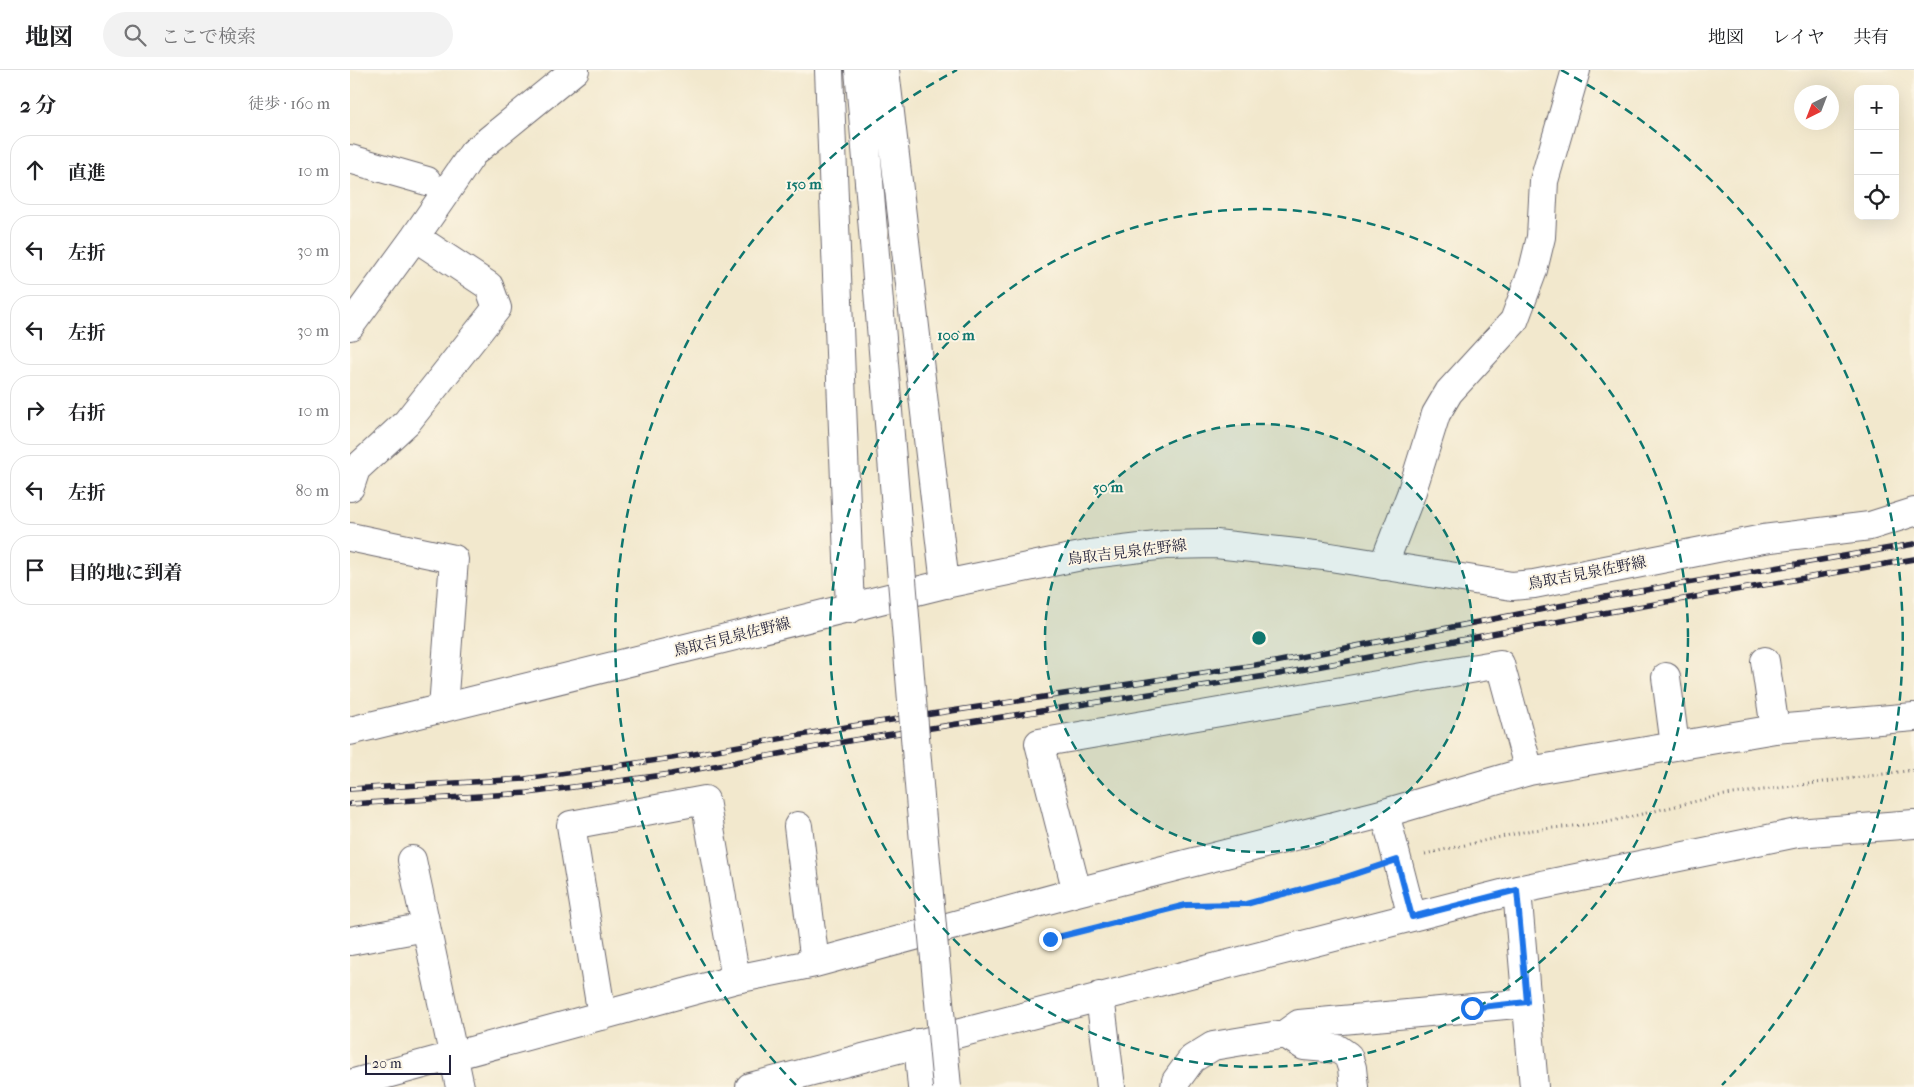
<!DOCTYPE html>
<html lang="ja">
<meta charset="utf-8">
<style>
:root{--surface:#fff;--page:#f2f2f2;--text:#202124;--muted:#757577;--line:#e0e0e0}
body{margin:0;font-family:"IM FELL French Canon","Noto Serif JP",serif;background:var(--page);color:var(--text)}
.controls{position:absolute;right:15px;top:15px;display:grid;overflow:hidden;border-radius:10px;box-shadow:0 5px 20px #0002}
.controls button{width:45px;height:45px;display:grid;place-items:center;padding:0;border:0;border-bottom:1px solid var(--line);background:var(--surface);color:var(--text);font:25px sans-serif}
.compass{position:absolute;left:1444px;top:15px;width:45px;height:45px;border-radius:50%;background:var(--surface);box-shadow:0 5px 20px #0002;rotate:222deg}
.scale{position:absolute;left:15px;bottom:12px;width:86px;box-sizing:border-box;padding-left:5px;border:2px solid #22223b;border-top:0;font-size:14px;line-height:18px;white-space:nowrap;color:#22223b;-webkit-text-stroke:4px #fcf5e5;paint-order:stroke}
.stop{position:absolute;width:15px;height:15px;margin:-11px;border:4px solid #1a73e8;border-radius:50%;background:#fff}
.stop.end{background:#1a73e8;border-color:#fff;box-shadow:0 1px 5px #0008}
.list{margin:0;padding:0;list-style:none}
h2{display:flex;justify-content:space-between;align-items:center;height:65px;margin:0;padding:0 20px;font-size:21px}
h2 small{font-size:16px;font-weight:400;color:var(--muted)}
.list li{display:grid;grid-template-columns:32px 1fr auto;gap:15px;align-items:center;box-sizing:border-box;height:70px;margin:0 10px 10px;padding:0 10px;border:1px solid var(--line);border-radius:20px}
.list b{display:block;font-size:19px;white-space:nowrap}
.list em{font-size:16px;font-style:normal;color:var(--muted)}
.icon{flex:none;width:28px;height:28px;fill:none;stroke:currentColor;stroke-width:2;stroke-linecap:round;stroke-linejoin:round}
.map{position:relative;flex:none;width:1564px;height:1017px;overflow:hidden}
header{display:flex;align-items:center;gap:30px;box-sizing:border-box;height:70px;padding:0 25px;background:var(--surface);border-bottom:1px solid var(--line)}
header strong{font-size:24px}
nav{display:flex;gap:28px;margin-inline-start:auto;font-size:18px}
.search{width:350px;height:45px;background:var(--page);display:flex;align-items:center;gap:12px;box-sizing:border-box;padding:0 18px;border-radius:28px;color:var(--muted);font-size:19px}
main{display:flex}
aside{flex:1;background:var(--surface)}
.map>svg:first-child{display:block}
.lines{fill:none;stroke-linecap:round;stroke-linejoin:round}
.minor-casing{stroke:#6b676e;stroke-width:30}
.major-casing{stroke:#6b676e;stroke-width:30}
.path{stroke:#6b676e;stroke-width:3;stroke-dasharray:1 4;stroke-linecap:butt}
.minor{stroke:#fff;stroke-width:28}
.major{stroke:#fff;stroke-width:28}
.rail-casing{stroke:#22223b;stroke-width:5.5}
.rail{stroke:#fcf5e5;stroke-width:4;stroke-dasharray:11;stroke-linecap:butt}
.minor-bridge-casing{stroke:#6b676e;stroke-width:30;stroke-linecap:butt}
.minor-bridge{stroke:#fff;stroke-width:28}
.route{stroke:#1a73e8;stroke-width:6}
.ring{fill:none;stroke:#0f766e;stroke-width:2.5;stroke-dasharray:9 6}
.labels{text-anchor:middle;stroke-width:4;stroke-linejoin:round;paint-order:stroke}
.street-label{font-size:15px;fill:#22223b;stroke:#fcf5e5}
.centre{fill:#0f766e;stroke:#fcf5e5;stroke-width:2.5}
.ring-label{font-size:15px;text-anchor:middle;font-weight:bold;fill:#0f766e;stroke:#fcf5e5;stroke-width:4;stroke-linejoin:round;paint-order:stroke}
</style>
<header>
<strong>地図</strong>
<div class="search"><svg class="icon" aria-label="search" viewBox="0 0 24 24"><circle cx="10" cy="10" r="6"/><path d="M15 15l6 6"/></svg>ここで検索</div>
<nav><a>地図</a><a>レイヤ</a><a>共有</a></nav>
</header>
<main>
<aside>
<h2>2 分<small>徒歩 · 160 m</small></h2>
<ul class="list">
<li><svg class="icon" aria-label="ahead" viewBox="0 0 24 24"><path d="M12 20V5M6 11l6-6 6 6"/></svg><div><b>直進</b></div><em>10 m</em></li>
<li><svg class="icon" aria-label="left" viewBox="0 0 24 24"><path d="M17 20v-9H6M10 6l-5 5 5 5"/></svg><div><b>左折</b></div><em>30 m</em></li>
<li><svg class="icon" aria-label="left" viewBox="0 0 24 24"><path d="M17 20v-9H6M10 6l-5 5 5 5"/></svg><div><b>左折</b></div><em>30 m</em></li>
<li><svg class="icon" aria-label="right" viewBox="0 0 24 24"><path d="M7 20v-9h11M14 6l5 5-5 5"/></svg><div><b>右折</b></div><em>10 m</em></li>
<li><svg class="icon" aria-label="left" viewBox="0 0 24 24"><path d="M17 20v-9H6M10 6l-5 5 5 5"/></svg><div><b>左折</b></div><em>80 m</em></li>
<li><svg class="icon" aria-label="arrive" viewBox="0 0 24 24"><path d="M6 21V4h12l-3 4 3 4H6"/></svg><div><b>目的地に到着</b></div></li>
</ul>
</aside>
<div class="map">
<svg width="1564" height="1017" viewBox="0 0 1564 1017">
<rect width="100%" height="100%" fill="#fcf5e5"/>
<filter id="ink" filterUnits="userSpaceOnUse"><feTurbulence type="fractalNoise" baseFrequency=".02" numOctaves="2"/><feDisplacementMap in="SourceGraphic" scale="10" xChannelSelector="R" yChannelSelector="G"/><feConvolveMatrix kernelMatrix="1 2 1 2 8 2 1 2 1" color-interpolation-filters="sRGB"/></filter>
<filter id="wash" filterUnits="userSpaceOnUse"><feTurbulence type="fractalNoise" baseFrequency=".0096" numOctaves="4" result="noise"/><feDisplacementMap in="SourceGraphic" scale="20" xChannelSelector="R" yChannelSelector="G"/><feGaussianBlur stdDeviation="1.12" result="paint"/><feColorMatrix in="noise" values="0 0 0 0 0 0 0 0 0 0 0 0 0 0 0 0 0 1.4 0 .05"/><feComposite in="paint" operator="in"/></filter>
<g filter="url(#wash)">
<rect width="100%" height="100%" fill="#f2e8cd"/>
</g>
<g filter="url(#ink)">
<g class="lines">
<defs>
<path id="minor" d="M 479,0 L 500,539
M 509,0 L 519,112
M 535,0 L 595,514
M 0,89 L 77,111
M 0,256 L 65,167 L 123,83 L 225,0
M 0,417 L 6,399 L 57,352 L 147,238 L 139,216 L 65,167
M 0,467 L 104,489 L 93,638
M 1033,496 L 1061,424 L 1086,344 L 1099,322 L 1164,251 L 1183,200 L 1191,167 L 1194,111 L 1226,0
M 1415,591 L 1425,659
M 1316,607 L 1325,676
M 1035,743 L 1062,847
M 448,756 L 465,893
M 62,790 L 110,1017
M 1167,820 L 1184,1017
M 727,822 L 689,673 L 1150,594 L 1179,701
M 0,871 L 76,857
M 750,926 L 761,1017
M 252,946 L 221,755 L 355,730 L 386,909
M 935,964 L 954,976 L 988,979 L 998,986 L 1002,998 L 1004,1017
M 568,973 L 572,1017
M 0,1014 L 386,909 L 465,893 L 727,822 L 1035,743 L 1179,701 L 1425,659 L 1564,647
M 400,1017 L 1167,820 L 1447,763 L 1564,754
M 825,1017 L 826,1011 L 842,989 L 863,976 L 935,964 L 949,954 L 1177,933"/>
<path id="major" d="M 0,661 L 595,514 L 741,484 L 815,475 L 866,474 L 974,486 L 1162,516 L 1184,514 L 1413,469 L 1520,456 L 1564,442"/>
</defs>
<use href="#minor" class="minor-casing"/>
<use href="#major" class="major-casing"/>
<path class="path" d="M 1075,784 L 1182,760 L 1254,753 L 1368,726 L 1564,700
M 700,869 L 836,835 L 896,834 L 993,808 L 1021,798"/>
<use href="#minor" class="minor"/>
<use href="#major" class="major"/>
<defs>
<path id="rail" d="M 0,719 L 175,709 L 322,688 L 502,656 L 925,592 L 1255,527 L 1564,474
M 0,734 L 178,723 L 321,704 L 504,670 L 929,604 L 1259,542 L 1564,489"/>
</defs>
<use href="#rail" class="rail-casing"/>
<use href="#rail" class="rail"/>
<defs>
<path id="minor-bridge" d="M 519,112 L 571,739 L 597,1017"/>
</defs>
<use href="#minor-bridge" class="minor-bridge-casing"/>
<use href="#minor-bridge" class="minor-bridge"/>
</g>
</g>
<g class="lines" filter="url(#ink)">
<path class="route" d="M 700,869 L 836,835 L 896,834 L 993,808 L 1047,790 L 1062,847 L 1167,820 L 1177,932 L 1122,938"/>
</g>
<circle cx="909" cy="568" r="214" fill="#0f766e" fill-opacity=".12"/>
<g class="ring">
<circle cx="909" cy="568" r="214"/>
<circle cx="909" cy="568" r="429"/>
<path d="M446 1015A643 643 0 0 1 607 0M1211 0A643 643 0 0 1 1372 1015"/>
</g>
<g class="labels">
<g class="street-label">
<text transform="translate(777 482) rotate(-7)" y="5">鳥取吉見泉佐野線</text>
<text transform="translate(1237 503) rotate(-11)" y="5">鳥取吉見泉佐野線</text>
<text transform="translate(382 567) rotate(-14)" y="5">鳥取吉見泉佐野線</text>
</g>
</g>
<circle cx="909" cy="568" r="8" class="centre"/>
<g class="ring-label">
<text x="454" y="119">150 m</text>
<text x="606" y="270">100 m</text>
<text x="758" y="422">50 m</text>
</g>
</svg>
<div class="controls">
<button>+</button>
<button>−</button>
<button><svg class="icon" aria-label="locate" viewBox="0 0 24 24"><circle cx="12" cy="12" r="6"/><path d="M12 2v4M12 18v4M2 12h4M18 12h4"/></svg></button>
</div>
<svg class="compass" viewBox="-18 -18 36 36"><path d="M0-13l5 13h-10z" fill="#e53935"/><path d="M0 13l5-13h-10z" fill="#757577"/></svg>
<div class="scale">20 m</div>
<div class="stop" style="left:1122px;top:938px"></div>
<div class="stop end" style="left:700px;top:869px"></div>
</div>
</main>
